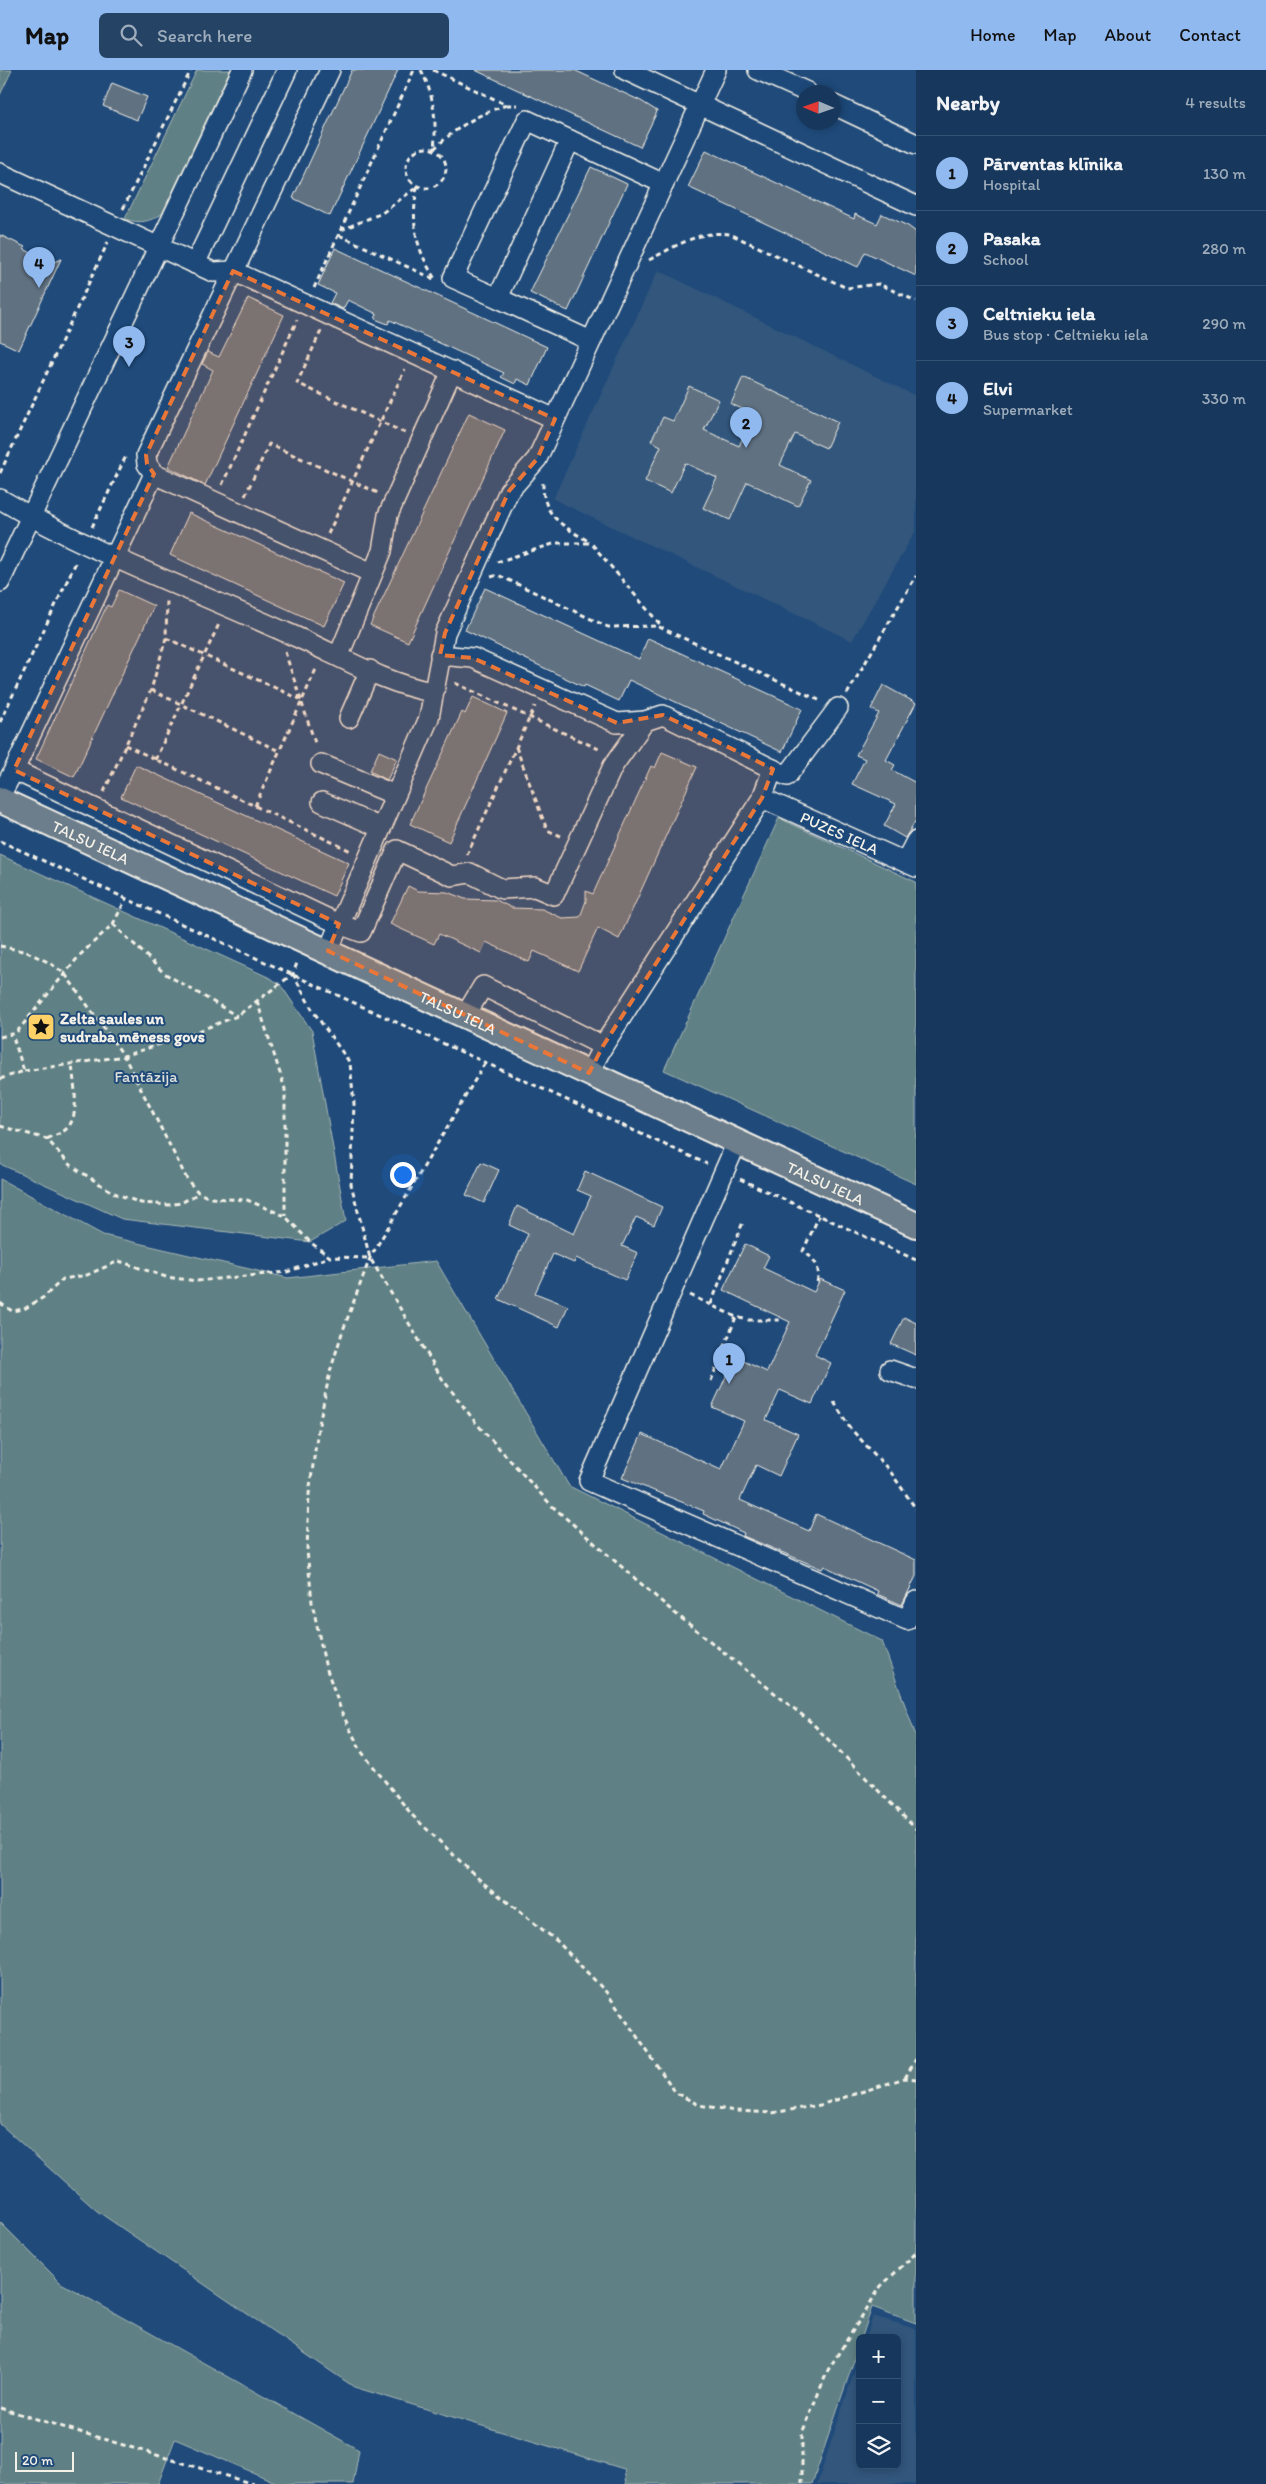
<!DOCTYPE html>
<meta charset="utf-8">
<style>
:root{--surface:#17385c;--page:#244365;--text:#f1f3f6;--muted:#9eacbb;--line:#365272;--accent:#90b9f0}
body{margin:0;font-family:Itim,sans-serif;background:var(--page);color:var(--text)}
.controls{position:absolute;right:15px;bottom:15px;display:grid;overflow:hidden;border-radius:8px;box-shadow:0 2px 8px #0003}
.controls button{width:45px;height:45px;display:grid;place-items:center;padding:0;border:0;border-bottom:1px solid var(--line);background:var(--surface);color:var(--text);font:25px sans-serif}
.compass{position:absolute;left:796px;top:15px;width:45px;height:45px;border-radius:50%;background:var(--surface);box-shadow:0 2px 8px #0003;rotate:272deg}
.scale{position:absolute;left:15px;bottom:12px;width:59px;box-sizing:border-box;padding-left:5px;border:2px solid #f4f1e8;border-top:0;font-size:14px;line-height:18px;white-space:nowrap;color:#f4f1e8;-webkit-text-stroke:4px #1f4a7a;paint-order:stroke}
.you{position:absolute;left:402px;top:1104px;width:18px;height:18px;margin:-12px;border:4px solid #fff;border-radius:50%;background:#1a73e8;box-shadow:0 0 0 8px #1a73e833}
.badge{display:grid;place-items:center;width:32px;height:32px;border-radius:50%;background:var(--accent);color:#111;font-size:16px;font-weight:700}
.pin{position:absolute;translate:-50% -41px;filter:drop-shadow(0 1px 2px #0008)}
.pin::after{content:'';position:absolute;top:26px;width:18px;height:15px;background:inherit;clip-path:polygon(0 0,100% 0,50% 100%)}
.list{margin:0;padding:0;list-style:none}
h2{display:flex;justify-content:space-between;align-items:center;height:65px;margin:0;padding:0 20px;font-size:21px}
h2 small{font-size:16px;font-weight:400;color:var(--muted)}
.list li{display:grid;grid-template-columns:32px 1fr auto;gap:15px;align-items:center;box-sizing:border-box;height:75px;padding:0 20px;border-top:1px solid var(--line)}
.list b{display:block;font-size:19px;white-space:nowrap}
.list p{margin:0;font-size:16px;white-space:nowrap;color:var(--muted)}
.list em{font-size:16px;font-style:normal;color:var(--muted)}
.icon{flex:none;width:28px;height:28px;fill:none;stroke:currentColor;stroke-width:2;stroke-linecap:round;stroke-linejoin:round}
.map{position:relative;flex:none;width:916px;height:2414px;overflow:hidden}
header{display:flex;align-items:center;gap:30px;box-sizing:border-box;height:70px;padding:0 25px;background:var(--accent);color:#111}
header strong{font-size:24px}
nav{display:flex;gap:28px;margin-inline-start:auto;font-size:18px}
.search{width:350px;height:45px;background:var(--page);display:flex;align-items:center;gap:12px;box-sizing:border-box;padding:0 18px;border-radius:8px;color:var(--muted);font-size:19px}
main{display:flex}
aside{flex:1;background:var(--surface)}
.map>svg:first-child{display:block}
.built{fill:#32567c}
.green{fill:#5e8084;stroke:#a9b8b6}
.building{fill:#607181;stroke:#f4f1e8}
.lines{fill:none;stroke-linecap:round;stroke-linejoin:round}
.minor-casing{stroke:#f4f1e8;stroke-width:22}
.major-casing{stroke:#f4f1e8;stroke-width:28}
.path{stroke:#f4f1e8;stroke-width:3;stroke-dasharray:5 4;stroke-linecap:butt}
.minor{stroke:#1f4a7a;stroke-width:19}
.major{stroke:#6c7d8b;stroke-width:24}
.marked{fill:#ea7738;fill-opacity:0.2;stroke:#ea7738;stroke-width:4;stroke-dasharray:10 6;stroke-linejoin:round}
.labels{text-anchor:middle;stroke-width:4;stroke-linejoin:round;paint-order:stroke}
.street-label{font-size:16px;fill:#f4f1e8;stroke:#1f4a7a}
.poi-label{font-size:16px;font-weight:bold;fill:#f4f1e8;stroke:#1f4a7a;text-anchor:start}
.park-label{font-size:16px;fill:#dee0d9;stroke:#1f4a7a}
</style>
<header>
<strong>Map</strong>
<div class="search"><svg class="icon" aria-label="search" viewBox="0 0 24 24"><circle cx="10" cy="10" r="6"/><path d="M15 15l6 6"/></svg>Search here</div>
<nav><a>Home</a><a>Map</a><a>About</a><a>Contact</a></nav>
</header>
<main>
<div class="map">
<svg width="916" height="2414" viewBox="0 0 916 2414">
<rect width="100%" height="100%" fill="#1f4a7a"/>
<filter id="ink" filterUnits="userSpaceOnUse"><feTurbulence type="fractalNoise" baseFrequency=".02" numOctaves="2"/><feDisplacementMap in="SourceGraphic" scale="10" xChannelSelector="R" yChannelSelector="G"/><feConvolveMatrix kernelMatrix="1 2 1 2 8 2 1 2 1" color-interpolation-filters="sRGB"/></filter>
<g filter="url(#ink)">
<path class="built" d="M 658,200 L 916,326 L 916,460 L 852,571 L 553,429 Z
M 873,2246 L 916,2259 L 916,2414 L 817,2414 L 860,2285 L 860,2395 L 897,2395 L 897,2268 L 866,2268 Z"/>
<path class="green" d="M 0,0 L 12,0 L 0,25 Z
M 197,0 L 230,0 L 162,144 C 148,152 141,154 125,149 Z
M 779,748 L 916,812 L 916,1114 L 664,1000 Z
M 0,785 L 268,907 L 280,914 L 312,961 L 346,1151 L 310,1172 L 122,1149 L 0,1094 Z
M 0,1109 L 103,1165 L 288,1208 L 436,1191 L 569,1416 L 882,1571 L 916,1666 L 916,2253 L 872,2237 L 812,2414 L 626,2414 L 624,2399 L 354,2317 L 97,2141 L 0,2054 Z
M 0,2152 L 61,2213 L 359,2380 L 353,2414 L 280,2414 L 175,2369 L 158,2414 L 0,2414 Z"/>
<path class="building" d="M 352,0 L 398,0 L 330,146 L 293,128 Z
M 475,0 L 574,0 L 641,31 L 657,41 L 656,44 L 640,77 Z
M 112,13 L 147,27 L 137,50 L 103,36 Z
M 706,80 L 854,149 L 855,144 L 877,154 L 882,144 L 908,156 L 916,162 L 916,206 L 865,182 L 858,197 L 688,117 Z
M 591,97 L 627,114 L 568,241 L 530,223 Z
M 0,165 L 25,177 L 24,179 L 40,188 L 44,196 L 61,189 L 19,280 L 0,271 Z
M 335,178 L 547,277 L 530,315 L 517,309 L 515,314 L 501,307 L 504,303 L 390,250 L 388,254 L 375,249 L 377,244 L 348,230 L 343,239 L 330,233 L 335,223 L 318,215 Z
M 248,228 L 284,245 L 205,415 L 168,397 L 213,300 L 202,294 L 208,282 L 219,287 Z
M 743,307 L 838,352 L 826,378 L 795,364 L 780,395 L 811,410 L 798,436 L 747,412 L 730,450 L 703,438 L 717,408 L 685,393 L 671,423 L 645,411 L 661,376 L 651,371 L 663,347 L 673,351 L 689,316 L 719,330 L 704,360 L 739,376 L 754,344 L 731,334 Z
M 469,343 L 505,360 L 408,572 L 370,555 Z
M 189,443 L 344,513 L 324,556 L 170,485 Z
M 485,518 L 639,589 L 648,568 L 802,639 L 782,682 L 629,610 L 619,631 L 585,615 L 584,617 L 465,560 Z
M 119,520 L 154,536 L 74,707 L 36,689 L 107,535 L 111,537 Z
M 883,615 L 916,633 L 886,690 L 895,695 L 892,700 L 916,713 L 916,750 L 905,768 L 884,756 L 896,734 L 852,714 L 865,689 L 856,685 L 879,643 L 871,639 Z
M 473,627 L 507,643 L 449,772 L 410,754 L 462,642 L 465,644 Z
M 379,681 L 397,689 L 387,710 L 370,701 Z
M 662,682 L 697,697 L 619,869 L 598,858 L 578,901 L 534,881 L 529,892 L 486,872 L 481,883 L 439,864 L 434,874 L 390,854 L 408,816 L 418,821 L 447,822 L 465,829 L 496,830 L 512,838 L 542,839 L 562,848 L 580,847 L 586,831 L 586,821 L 593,824 L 651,696 L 655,698 Z
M 136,695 L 349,793 L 334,826 L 121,727 Z
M 481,1092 L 499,1100 L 484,1133 L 466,1125 Z
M 585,1101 L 662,1137 L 654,1155 L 636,1147 L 622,1176 L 638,1183 L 625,1210 L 576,1188 L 574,1193 L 553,1184 L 535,1223 L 568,1236 L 559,1257 L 498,1229 L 528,1164 L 509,1155 L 517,1136 L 574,1164 L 591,1126 L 577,1120 Z
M 745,1174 L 769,1186 L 763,1198 L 814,1222 L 820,1209 L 845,1220 L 815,1285 L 831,1293 L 812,1334 L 780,1320 L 766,1350 L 798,1364 L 779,1406 L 756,1395 L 740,1430 L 809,1461 L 816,1444 L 916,1490 L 916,1506 L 902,1535 L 877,1524 L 878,1521 L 824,1496 L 822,1499 L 743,1466 L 744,1463 L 703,1444 L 704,1441 L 622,1408 L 642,1364 L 721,1400 L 744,1351 L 712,1337 L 735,1287 L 767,1302 L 790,1252 L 723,1220 Z
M 904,1247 L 916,1253 L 916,1285 L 891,1274 Z"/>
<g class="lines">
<defs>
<g id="minor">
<path d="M 625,0 L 916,136"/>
<path d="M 758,0 L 807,22"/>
<path d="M 834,35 L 916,74"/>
<path d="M 0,103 L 213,202 L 233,201 L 555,349"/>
<path d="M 195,194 L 287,0"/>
<path d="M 498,228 L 453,208 L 527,50 L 570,70"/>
<path d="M 591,271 L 498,228 L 570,70 L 664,114"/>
<path d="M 154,404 L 372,503"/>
<path d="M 0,429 C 90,482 190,519 285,562 C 333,582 382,613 432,622"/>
<path d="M 0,512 L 242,0"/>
<path d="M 339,585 L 382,481 L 388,445 L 452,301"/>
<path d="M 440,585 L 473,588 L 617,653 L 645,651 L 663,645 L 787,706 L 838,638"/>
<path d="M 349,648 L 370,600"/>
<path d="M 321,694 L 395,725"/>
<path d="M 14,700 L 339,854 L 361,862 L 397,780 L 452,806 L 470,803 L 502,819 L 535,817 L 554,825 L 613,696 L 645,651"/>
<path d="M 0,726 L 14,700 L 154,404 L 147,394 L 146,385 L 330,0"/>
<path id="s1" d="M 762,728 L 916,797"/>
<path d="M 322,732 L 381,758"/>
<path d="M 905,792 L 916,771"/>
<path d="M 328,881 L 429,648 L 445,563 L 509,421 L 537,389 L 716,0"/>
<path d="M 465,946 L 483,916 L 603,976"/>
<path d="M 589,1003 L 603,976 L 762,728 L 773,699"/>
<path d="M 737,1072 L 589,1411 L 907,1550 L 916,1531"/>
<path d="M 890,1300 L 916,1309"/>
</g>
<g id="major">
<path id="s2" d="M 0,730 L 916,1155"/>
</g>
</defs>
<use href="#minor" class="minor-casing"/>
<use href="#major" class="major-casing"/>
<path class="path" d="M 421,0 C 434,25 437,51 434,79
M 433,0 L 507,35 L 517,35
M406 98a20 20 0 1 1 40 0a20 20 0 1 1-40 0Z
M 434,79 C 456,58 477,44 507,35
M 417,117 C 411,155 415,176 435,209
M 123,139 L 191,0
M 341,160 L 382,143 L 417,117
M 339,165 L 436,210
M 649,190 C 676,176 699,160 730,164 L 847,218 L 879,214 L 916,231
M 314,218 L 414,0
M 321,261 L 297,313 L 405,363
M 0,403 L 108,172
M 543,413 C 542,446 564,457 590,472
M 222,415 L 297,250
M 245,426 L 269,374 L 378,423
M 92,457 L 126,386
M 328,464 L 405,299
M 497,492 L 556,473 L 591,473 L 663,558
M 491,507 L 498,505 L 608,557 L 657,556 L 821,631
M 166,568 L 302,630
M 285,582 L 316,676
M 455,613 L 601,680
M 151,620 L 279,681
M 847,624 L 916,506
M 0,652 L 77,490
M 125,675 L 351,781
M 516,677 L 547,760 L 561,766
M 155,690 L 220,552
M 104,722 L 151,620 L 166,568 L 167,530
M 255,736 L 317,597
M 0,771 L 707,1094
M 467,785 L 535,636
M 113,854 L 164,903 L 237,946
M 0,876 L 27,882 L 50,893 L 65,904 L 124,986 L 188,1111 L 199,1123 L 210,1128 L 247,1130 L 285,1146 L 310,1172 L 330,1187 L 370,1188
M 293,904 L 313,941 L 350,993 L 354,1034 L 351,1114 L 370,1188 L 441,1307 L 476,1353 L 552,1436 L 670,1539 L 812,1653 L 916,1759
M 257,931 L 285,1019 L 285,1146
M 0,967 L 16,963 L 80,885 L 113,854 L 126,829
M 485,993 L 370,1188 L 342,1263 L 330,1302 L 318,1359 L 309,1424 L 307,1480 L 312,1532 L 325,1594 L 342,1643 L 361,1681 L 412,1745 L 482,1812 L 557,1871 L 607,1923 L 676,2023 L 699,2035 L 735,2041 L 772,2043 L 820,2035 L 905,2008 L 916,2009
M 24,1001 L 124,986 L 188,965 L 237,946 L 293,904 L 298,890
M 0,1009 L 24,1001 L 12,964
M 0,1056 L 47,1069 L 70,1095 L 114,1123 L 141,1133 L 169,1135 L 181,1133 L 199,1123
M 47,1069 C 53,1066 60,1064 65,1060 C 82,1047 73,1011 72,993
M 740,1109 L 916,1190
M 817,1212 C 821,1198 815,1189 803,1181 L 819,1146
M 690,1225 L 736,1247 L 748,1250 L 780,1250
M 0,1233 L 12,1241 L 24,1239 L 44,1227 L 63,1209 L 87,1205 L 119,1191 L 166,1207 L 197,1211 L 287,1202 L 329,1187
M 711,1234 L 743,1152
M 711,1311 L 736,1247
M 834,1332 L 850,1358 L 890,1401 L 916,1439
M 905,2008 L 916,1989
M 0,2338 L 253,2414
M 802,2414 L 802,2363 L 828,2300 L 881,2216 L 916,2183"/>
<use href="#minor" class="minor"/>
<use href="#major" class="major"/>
</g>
</g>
<path class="marked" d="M 233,201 L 555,349 L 537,389 L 509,421 L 445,563 L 440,585 L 473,588 L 617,653 L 663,645 L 773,699 L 762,728 L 603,976 L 589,1003 L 328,881 L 339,854 L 14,700 L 154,404 L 147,394 L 146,385 Z"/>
<defs>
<symbol id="sight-square" viewBox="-11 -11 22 22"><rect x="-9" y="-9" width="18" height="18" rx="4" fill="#ffd166" stroke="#1f4a7a"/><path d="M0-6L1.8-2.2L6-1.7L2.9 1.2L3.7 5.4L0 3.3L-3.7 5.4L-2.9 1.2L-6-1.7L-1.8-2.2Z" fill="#111"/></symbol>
</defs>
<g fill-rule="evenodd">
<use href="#sight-square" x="25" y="941" width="32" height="32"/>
</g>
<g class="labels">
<g class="street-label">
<text dy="6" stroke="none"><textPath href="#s1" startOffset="85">PUZES IELA</textPath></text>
<text dy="6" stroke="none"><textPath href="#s2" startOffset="100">TALSU IELA</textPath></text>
<text dy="6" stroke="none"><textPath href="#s2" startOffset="505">TALSU IELA</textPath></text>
<text dy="6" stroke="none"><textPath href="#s2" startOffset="910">TALSU IELA</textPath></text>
</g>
<g class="poi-label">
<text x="60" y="954">Zelta saules un<tspan x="60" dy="18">sudraba mēness govs</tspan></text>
</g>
<g class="park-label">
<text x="146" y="1012">Fantāzija</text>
</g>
</g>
</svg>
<div class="controls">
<button>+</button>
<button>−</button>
<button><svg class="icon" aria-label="layers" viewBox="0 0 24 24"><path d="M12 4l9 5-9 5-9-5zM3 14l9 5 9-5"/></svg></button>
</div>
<svg class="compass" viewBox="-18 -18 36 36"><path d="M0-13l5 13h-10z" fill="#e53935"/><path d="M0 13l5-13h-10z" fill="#9eacbb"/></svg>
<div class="scale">20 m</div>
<div class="you"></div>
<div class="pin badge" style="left:729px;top:1314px">1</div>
<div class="pin badge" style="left:746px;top:378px">2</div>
<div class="pin badge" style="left:129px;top:297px">3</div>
<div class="pin badge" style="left:39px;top:218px">4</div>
</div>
<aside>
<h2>Nearby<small>4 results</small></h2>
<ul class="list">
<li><span class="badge">1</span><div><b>Pārventas klīnika</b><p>Hospital</p></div><em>130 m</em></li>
<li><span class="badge">2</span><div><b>Pasaka</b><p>School</p></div><em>280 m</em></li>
<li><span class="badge">3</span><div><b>Celtnieku iela</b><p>Bus stop · Celtnieku iela</p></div><em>290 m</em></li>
<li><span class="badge">4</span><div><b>Elvi</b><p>Supermarket</p></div><em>330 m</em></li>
</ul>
</aside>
</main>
